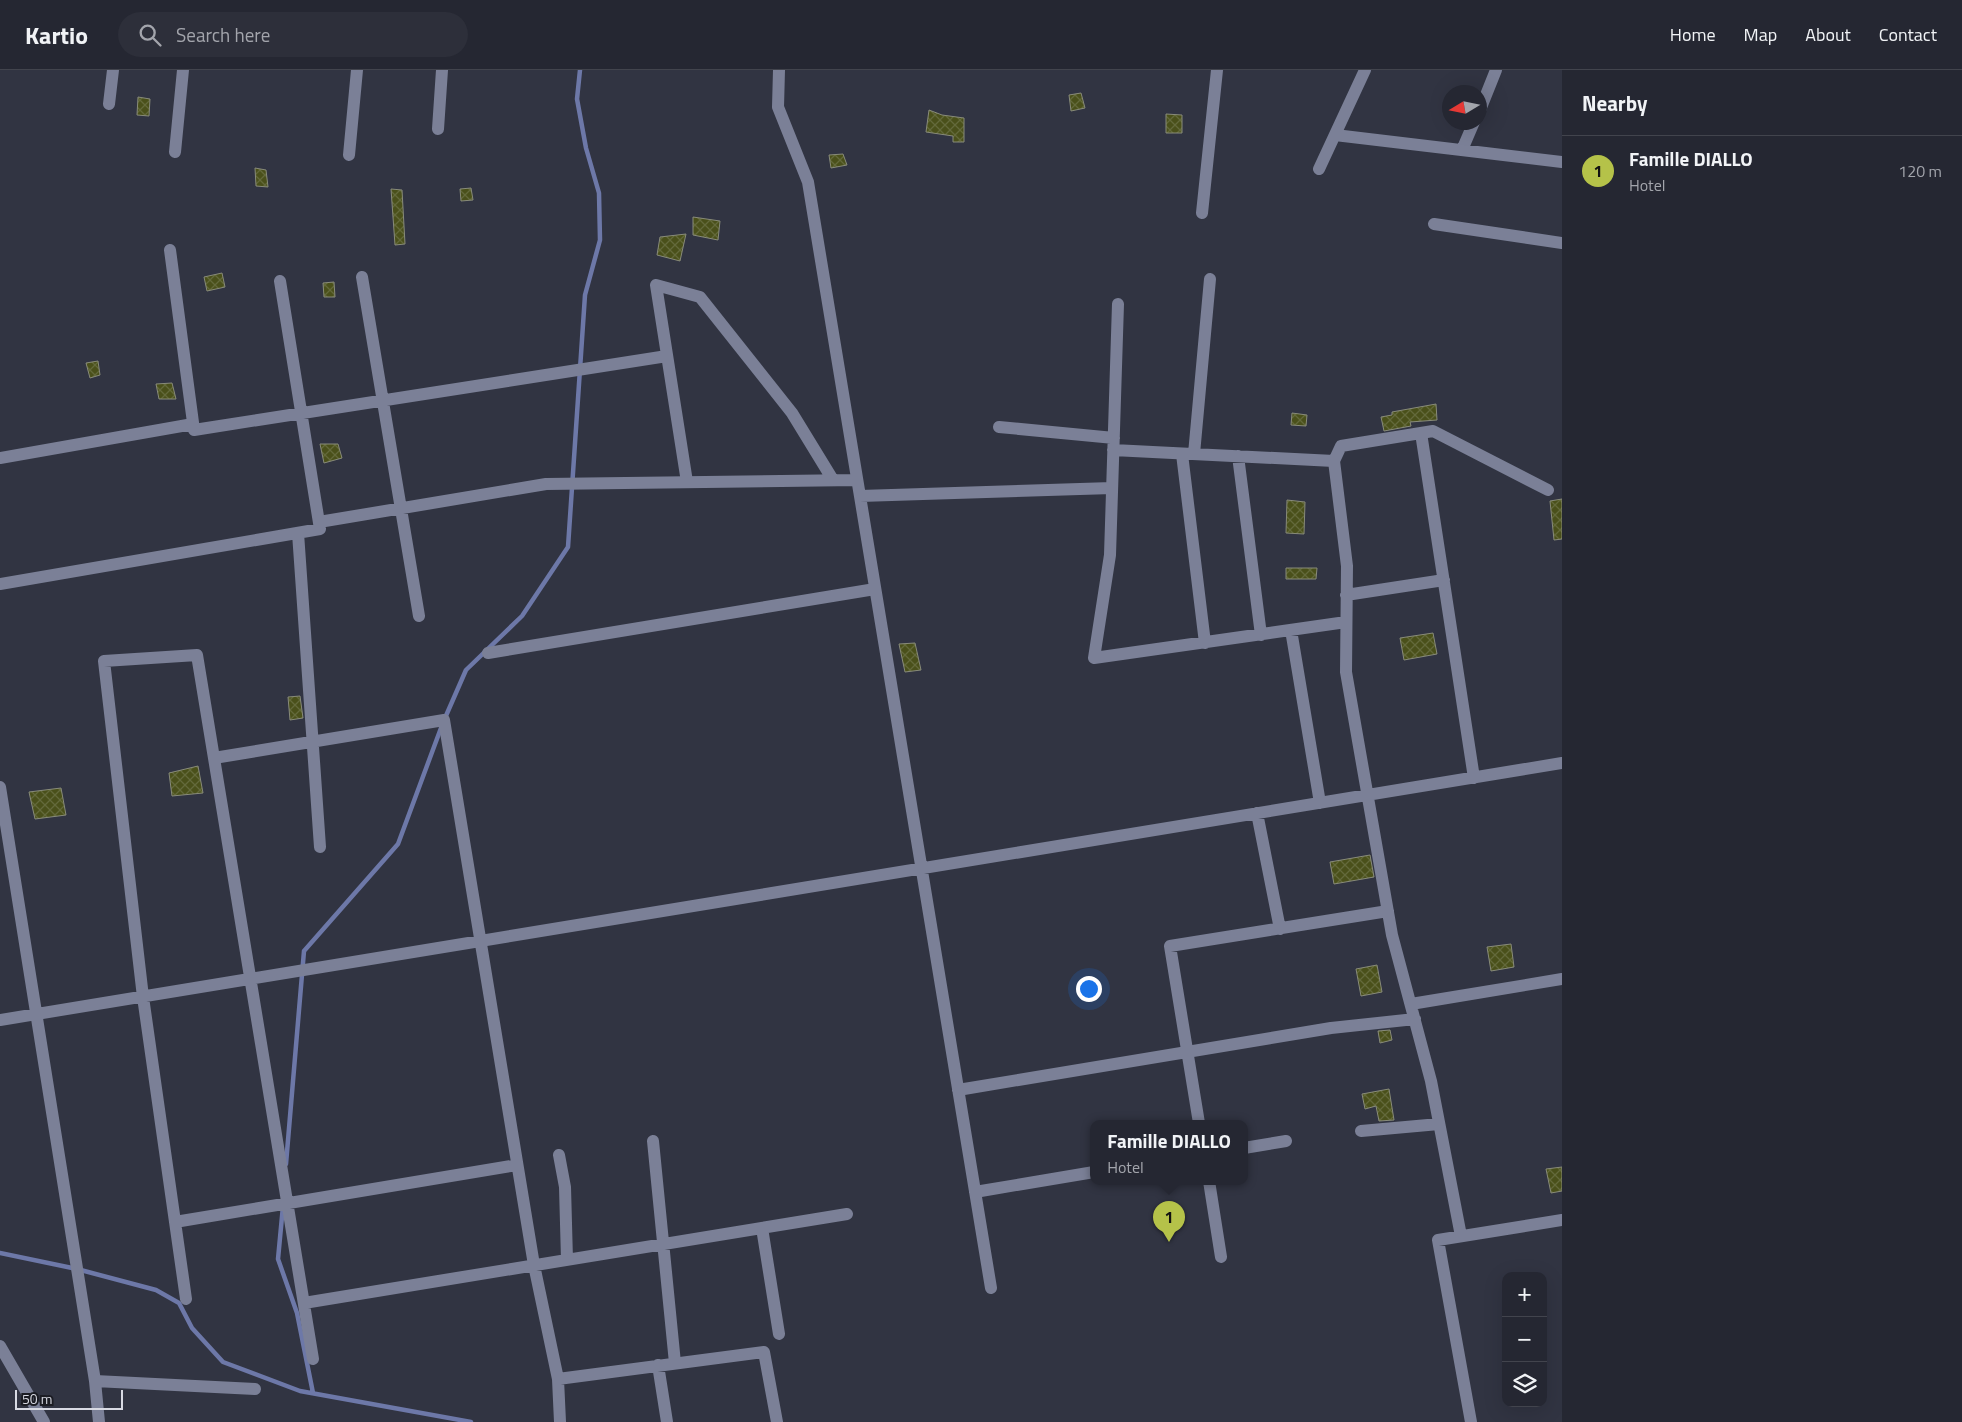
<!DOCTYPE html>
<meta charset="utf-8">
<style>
:root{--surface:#252732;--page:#2d2f3a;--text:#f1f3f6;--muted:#a3a5ac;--line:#42444d;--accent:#b5c249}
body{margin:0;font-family:"Titillium Web",sans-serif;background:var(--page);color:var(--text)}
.controls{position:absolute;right:15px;bottom:15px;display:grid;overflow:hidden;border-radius:10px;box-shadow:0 5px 20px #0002}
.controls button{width:45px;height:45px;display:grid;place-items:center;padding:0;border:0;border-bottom:1px solid var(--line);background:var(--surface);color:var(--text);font:25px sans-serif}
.compass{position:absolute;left:1442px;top:15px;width:45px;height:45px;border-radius:50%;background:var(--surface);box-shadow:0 5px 20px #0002;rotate:260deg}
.scale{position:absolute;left:15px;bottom:12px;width:108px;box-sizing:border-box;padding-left:5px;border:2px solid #d8dae3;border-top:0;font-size:14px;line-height:18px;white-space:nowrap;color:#d8dae3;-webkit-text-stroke:4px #1b1c23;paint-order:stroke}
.you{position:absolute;left:1088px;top:918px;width:18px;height:18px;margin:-12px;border:4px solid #fff;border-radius:50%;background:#1a73e8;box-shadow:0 0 0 8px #1a73e833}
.badge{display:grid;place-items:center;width:32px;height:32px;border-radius:50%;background:var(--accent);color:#111;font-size:16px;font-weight:700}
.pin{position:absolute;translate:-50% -41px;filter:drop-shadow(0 1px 2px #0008)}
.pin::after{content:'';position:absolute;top:26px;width:18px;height:15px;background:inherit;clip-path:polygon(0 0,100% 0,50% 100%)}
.popup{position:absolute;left:1090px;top:1050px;width:158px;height:65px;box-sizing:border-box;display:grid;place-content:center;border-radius:10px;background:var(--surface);filter:drop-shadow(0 1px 4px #0005);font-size:16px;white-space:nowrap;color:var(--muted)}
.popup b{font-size:19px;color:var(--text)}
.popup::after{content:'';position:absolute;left:50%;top:100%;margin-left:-10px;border:10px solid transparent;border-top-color:var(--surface)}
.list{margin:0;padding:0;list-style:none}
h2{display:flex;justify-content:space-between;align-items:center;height:65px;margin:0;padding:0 20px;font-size:21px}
h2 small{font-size:16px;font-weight:400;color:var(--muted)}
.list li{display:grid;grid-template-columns:32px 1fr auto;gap:15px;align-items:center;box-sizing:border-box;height:70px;padding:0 20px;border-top:1px solid var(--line)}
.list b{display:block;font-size:19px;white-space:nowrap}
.list p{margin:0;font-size:16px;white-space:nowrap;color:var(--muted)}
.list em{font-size:16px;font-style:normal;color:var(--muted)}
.icon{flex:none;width:28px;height:28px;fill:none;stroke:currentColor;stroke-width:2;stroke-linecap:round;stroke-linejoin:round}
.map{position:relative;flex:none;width:1562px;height:1352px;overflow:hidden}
header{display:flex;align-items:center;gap:30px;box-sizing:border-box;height:70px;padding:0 25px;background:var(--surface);border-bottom:1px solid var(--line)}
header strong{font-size:24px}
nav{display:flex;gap:28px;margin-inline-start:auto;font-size:18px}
.search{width:350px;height:45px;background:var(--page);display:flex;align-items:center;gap:12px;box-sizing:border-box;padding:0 18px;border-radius:28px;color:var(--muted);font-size:19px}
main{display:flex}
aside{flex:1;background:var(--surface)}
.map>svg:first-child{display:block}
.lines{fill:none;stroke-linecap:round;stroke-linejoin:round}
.stream{stroke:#6d78a8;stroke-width:4.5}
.building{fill:url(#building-cross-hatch);stroke:#888b7a}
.minor{stroke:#7b8097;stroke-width:12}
</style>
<header>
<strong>Kartio</strong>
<div class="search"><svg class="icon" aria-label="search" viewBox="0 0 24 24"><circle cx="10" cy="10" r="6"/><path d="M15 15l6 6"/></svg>Search here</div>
<nav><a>Home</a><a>Map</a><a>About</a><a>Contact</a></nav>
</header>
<main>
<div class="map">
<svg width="1562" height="1352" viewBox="0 0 1562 1352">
<defs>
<pattern id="building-cross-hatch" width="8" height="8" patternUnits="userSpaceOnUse" patternTransform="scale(1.25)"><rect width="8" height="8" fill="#4a501a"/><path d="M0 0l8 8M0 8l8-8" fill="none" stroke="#63693b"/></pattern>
</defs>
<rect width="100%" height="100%" fill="#313442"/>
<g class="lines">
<path class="stream" d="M 445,648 L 466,600 L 522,546 L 568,477 L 585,225 L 600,170 L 599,123 L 586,78 L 577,29 L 580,0
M 286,1094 L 304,881 L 398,774 L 441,658
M 283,1136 L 278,1189 L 297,1243 L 313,1323
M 0,1183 L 77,1199 L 156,1220 L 179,1233 L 192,1258 L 223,1292 L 300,1321 L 471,1352"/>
</g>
<path class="building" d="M 1081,23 L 1085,38 L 1071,41 L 1069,25 Z
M 138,27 L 150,29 L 149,46 L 137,45 Z
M 929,40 L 942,45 L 964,48 L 964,72 L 953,72 L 953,66 L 926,62 Z
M 1166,44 L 1182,45 L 1182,63 L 1166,63 Z
M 843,84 L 847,95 L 831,98 L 829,85 Z
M 255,98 L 266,100 L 268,117 L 256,116 Z
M 471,118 L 473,130 L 461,131 L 460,119 Z
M 391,119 L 402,120 L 405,174 L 395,175 Z
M 693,147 L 720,151 L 718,170 L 693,165 Z
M 686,164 L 680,191 L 657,185 L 660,167 Z
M 222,203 L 225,217 L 207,221 L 204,207 Z
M 334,212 L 335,227 L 324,227 L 323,213 Z
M 98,291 L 100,305 L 90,308 L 86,293 Z
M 172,313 L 176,329 L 159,329 L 156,314 Z
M 1436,334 L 1437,350 L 1410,352 L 1411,356 L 1384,361 L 1381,347 L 1392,345 L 1392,342 Z
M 1292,343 L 1307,345 L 1306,356 L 1291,355 Z
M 320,374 L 338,374 L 342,388 L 324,393 Z
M 1562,429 L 1562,469 L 1554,470 L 1550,431 Z
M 1287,430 L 1305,432 L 1304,464 L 1286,463 Z
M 1286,498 L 1317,498 L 1316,509 L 1286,509 Z
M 1433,563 L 1437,584 L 1404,590 L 1400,568 Z
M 915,573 L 921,600 L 905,602 L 899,574 Z
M 300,626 L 303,648 L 290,650 L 288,627 Z
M 198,696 L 203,723 L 172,726 L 169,703 Z
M 61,718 L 66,745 L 35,749 L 29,722 Z
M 1370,785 L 1374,807 L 1334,814 L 1330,792 Z
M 1511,874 L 1514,897 L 1491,901 L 1487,877 Z
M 1377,895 L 1382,922 L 1361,926 L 1356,899 Z
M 1390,960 L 1392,970 L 1380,973 L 1378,961 Z
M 1389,1019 L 1394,1050 L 1379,1051 L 1376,1036 L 1365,1039 L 1362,1024 Z
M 1562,1097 L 1562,1121 L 1551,1123 L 1546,1099 Z"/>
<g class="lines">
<path class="minor" d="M 779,0 L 778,37 L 808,112 L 991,1218
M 109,34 L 113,0
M 1480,40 L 1496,0
M 438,59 L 442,0
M 1335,65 L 1562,92
M 1462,80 L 1474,52
M 175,82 L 183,0
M 349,85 L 357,0
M 1319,99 L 1365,0
M 1202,143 L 1217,0
M 1434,154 L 1562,173
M 170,180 L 194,360 L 667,286
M 362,207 L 419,546
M 1118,234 L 1110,485 L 1094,588 L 1346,552
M 999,357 L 1114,368
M 1421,363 L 1474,708
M 1113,380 L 1334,391
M 1182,384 L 1205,573
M 1194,384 L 1210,209
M 1238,386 L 1261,565
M 0,388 L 193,354
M 687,412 L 656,215 L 700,227 L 792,343 L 833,410
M 860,426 L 1112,418
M 319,452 L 546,414 L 857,410
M 298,463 L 320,777
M 0,514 L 320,459 L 280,211
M 1346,525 L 1444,510
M 1291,560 L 1320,733
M 488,583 L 875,519
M 214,688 L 444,650 L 534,1195 L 558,1309 L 560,1352
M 0,717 L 95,1311 L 99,1352
M 1257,743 L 1280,859
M 1411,934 L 1562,909
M 0,950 L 1562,693
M 958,1020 L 1331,958 L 1415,949
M 1199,1053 L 1170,876 L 1388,841
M 1361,1061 L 1439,1054
M 653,1071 L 675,1293
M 1244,1078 L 1286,1071
M 559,1085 L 565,1117 L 567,1190
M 1209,1111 L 1221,1187
M 975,1122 L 1094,1102
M 175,1152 L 517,1095
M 762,1158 L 779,1264
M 1461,1166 L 1431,1011 L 1392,865 L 1346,602 L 1347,496 L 1334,391 L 1341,376 L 1433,361 L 1548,420
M 186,1229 L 143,927 L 104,591 L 197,585 L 313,1289
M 304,1233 L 847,1144
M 0,1276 L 44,1352
M 658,1295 L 667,1352
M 558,1309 L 764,1282 L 777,1352
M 95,1311 L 255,1319
M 1471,1352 L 1438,1170 L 1562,1150"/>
</g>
</svg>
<div class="controls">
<button>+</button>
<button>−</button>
<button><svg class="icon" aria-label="layers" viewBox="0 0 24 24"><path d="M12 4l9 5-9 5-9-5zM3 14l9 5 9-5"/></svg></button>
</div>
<svg class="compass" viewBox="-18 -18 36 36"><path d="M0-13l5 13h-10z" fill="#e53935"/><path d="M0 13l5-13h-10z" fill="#a3a5ac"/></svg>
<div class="scale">50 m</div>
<div class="you"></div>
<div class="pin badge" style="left:1169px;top:1172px">1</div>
<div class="popup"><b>Famille DIALLO</b>Hotel</div>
</div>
<aside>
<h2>Nearby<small></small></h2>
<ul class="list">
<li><span class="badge">1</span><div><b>Famille DIALLO</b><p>Hotel</p></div><em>120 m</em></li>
</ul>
</aside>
</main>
